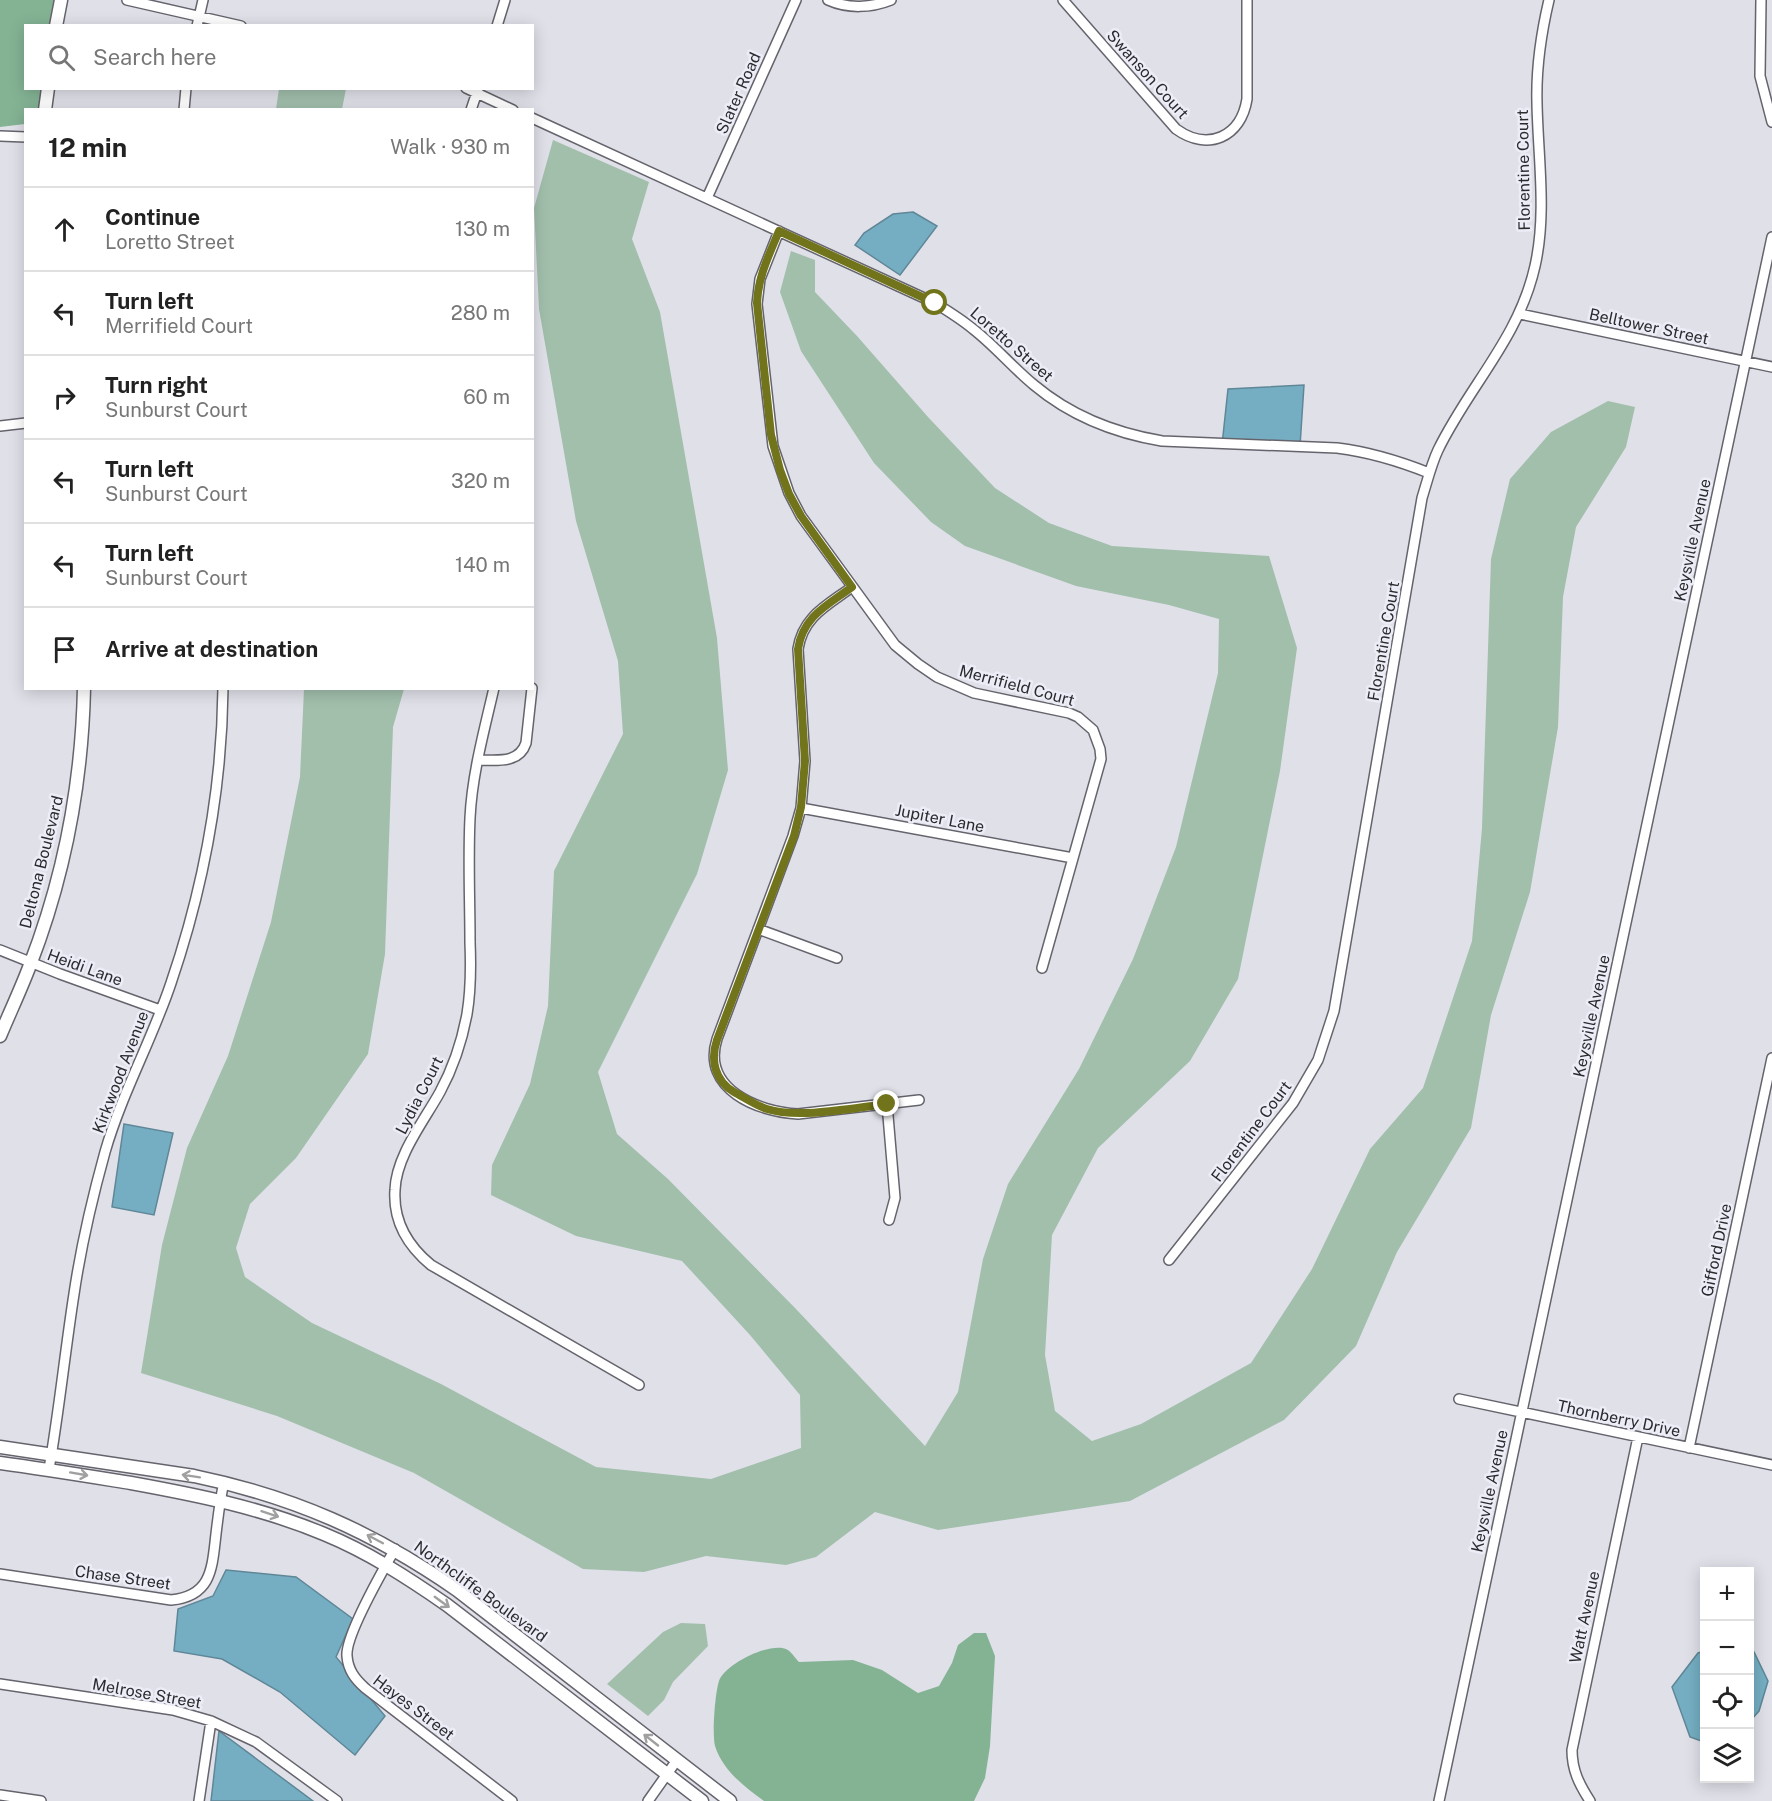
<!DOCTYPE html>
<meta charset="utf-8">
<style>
:root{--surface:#fff;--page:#f2f2f2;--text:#222;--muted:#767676;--line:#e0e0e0}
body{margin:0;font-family:"Public Sans",sans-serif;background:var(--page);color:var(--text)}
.controls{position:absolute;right:18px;bottom:18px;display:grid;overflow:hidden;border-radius:0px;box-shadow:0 3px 15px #0003}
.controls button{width:54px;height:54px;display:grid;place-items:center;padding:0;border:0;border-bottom:2px solid var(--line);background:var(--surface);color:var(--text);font:30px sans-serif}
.stop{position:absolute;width:18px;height:18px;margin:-14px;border:4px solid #71741a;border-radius:50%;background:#fff}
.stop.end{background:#71741a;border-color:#fff;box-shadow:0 2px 6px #0008}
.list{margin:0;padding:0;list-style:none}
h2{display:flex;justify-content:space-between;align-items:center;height:78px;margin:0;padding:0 24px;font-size:26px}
h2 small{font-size:20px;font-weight:400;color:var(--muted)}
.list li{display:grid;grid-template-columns:39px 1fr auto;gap:18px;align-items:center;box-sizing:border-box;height:84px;padding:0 24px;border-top:2px solid var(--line)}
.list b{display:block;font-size:22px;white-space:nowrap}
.list p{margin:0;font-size:20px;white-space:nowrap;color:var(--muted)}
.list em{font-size:20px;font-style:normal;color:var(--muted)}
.icon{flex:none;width:33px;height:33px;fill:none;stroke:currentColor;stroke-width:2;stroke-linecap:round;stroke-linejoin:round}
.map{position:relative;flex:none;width:1772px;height:1801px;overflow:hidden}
.search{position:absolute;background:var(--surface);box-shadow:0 3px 15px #0003;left:24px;top:24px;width:510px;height:66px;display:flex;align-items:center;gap:15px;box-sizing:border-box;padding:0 21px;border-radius:0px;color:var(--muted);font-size:22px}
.panel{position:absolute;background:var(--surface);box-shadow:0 3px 15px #0003;left:24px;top:108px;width:510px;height:582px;border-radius:0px}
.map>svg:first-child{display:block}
.green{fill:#a2bfac}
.forest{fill:#84b394}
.water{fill:#75aec3;stroke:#5f8797;stroke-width:1.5}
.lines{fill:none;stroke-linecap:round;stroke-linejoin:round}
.minor-casing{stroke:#65646d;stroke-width:12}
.secondary-casing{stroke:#65646d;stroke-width:15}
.minor{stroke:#fff;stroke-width:9}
.secondary{stroke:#fff;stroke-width:12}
.oneway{stroke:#a0a0a1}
.route{stroke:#71741a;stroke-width:8}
.labels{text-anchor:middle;stroke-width:5;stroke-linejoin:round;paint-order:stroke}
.street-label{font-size:16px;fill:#2b2b2f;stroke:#ededf7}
</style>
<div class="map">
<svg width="1772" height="1801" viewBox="0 0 1772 1801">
<rect width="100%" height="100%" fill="#e0e0e9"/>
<path class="green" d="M 279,89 L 279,88 L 346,89 L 342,109 L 276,109 Z
M 553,140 L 649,182 L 632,239 L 660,312 L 717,638 L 728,770 L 697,874 L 598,1072 L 617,1134 L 668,1179 L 796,1309 L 925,1446 L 958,1392 L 983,1259 L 1008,1184 L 1079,1069 L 1133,959 L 1176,847 L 1218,673 L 1219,619 L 1169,605 L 1076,586 L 965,546 L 931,522 L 874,463 L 801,351 L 780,292 L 791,251 L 815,260 L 815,292 L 857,336 L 928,417 L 995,488 L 1049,523 L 1112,546 L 1269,556 L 1297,648 L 1280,771 L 1238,979 L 1190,1061 L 1098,1148 L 1052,1235 L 1045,1355 L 1055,1411 L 1092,1441 L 1141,1424 L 1251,1363 L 1312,1269 L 1370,1149 L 1423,1088 L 1472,941 L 1482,828 L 1491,559 L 1510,479 L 1551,432 L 1608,401 L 1635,407 L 1626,447 L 1576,527 L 1563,597 L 1558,727 L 1530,892 L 1491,1015 L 1471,1128 L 1397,1252 L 1356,1346 L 1284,1420 L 1130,1501 L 938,1530 L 875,1512 L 816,1557 L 786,1565 L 706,1556 L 644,1572 L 583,1569 L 414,1473 L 277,1416 L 141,1373 L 162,1245 L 187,1148 L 228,1056 L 271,922 L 300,777 L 304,689 L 404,689 L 393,727 L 385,954 L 368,1054 L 296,1158 L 250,1204 L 236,1248 L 245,1277 L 312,1323 L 441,1384 L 596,1467 L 711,1479 L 801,1448 L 800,1395 L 750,1335 L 682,1261 L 576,1236 L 491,1195 L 492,1165 L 530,1084 L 548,1006 L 554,871 L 623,734 L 618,661 L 576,521 L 539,309 L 534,208 Z
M 681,1623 L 705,1624 L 708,1646 L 673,1682 L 664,1700 L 648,1716 L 607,1684 L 663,1632 Z"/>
<path class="forest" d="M 0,0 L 57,0 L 52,25 L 26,26 L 26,88 L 43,89 L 40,109 L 26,110 L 25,124 L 0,127 Z
M 974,1633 L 986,1633 L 995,1656 L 990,1746 L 985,1778 L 974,1801 L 764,1801 C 745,1787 723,1771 715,1746 C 712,1734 715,1693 719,1681 C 725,1664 769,1642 786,1649 C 791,1651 795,1658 799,1662 L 853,1660 L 882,1670 L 918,1693 L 939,1686 L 952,1663 L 958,1645 Z"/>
<path class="water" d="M 913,212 L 937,226 L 900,275 L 855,245 L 864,233 L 893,214 Z
M 1304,385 L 1300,446 L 1222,445 L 1228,389 Z
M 124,1124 L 173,1133 L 154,1215 L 112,1207 Z
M 226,1570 L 296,1577 L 353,1619 L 336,1657 L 385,1716 L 355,1755 L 280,1692 L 222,1659 L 174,1651 L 178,1609 L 213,1596 Z
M 1704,1651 L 1704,1742 L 1690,1737 L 1672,1687 L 1698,1653 Z
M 1750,1651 L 1754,1652 L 1768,1681 L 1759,1711 L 1750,1721 Z
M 219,1731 L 313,1801 L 211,1801 Z"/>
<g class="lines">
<defs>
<path id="minor" d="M 127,0 L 241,26
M 828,0 C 848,9 871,8 891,0
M 1063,0 L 1176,129 C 1208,152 1241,137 1247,99 L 1247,0
M 1761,0 L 1760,76 L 1772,122
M 197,26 L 203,0
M 497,26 L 505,0
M 466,88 L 513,110
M 184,110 L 186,88
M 471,110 L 478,89
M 532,118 L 935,303 C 948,311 961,319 973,329 C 995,346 1012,367 1034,385 C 1071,416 1114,433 1162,441 L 1337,448 C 1370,452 1399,461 1429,473
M 0,136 L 26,137
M 707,198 L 796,0
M 779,231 L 760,279 L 757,304 L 773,446 L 789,493 L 801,516 L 895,645 L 918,664 L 937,677 L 974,693 L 1069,713 L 1078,717 L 1093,730 L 1100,749 L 1101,759 L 1042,968
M 1520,314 L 1772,367
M 0,426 L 26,423
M 852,587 C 828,605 803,616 798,649 L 805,761 L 801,808 L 793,836 L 717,1039 C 701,1089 758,1112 798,1114 L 919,1100
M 494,688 C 484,731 472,775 470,818 C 468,859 470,901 470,942 C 471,966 471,990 467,1014 C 462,1041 453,1068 440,1092 C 424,1121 396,1156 395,1190 C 393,1221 408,1246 431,1265 L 639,1385
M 479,760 C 497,760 519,764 526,743 L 532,688
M 801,808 L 1073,858
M 758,929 L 837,958
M 0,950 L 60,974 L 160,1010
M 887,1104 L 895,1198 L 889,1220
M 1169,1260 L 1293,1103 L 1318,1060 L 1334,1011 L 1422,498 C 1427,482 1431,465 1438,450 C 1469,386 1519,338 1535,266 C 1547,213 1538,158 1537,103 C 1536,69 1541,34 1549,0
M 1459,1399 L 1772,1465
M 1689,1448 L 1772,1058
M 49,1469 C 59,1411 65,1352 74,1294 C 81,1246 92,1199 105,1152 C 122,1093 152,1040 171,983 C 203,889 222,788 223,688
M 395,1549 C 383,1570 345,1636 347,1656 C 348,1670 355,1679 365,1688 L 512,1801
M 0,1574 L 171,1600 C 212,1596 212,1568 216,1534 C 218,1517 220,1499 224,1482
M 0,1684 L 173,1710 L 211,1721 L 256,1742 L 337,1801
M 0,1795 L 41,1801
M 199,1801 L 211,1721
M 648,1801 L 677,1760
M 1439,1801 L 1772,237
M 1590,1801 C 1579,1784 1572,1770 1572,1750 L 1638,1437"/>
<path id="secondary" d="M 56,26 L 61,0
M 45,110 L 48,88
M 0,1036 C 10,1012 21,989 30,965 C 64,877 82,782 84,688
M 0,1447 L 194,1476 C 295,1497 373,1532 457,1590 L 730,1801
M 0,1463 C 44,1469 87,1476 131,1483 C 197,1495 262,1508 324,1534 C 368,1552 408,1578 447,1605 L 702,1801"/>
</defs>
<use href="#minor" class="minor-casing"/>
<use href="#secondary" class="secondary-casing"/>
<use href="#minor" class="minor"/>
<use href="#secondary" class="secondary"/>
</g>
<defs><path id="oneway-shaft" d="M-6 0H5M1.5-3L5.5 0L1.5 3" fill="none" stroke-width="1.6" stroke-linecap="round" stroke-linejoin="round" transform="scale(1.5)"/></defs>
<g class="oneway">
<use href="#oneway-shaft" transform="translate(79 1474) rotate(10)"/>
<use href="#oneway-shaft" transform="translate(191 1476) rotate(-171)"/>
<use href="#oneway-shaft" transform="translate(270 1514) rotate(18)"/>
<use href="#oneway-shaft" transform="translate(375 1539) rotate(-152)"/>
<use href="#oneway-shaft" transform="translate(442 1602) rotate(36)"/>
<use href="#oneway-shaft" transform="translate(651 1740) rotate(-142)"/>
</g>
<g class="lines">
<path class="route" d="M 887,1104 C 853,1108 799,1119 767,1109 C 755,1105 745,1098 734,1092 C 715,1081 710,1060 717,1040 L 794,836 L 801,807 L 805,761 L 798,649 C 803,616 828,605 852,587 L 801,516 L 789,494 L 780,470 L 771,435 L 757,303 C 758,277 769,255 779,231 L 935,303"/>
</g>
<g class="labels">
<g class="street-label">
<text transform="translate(1148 74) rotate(48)" y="6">Swanson Court</text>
<text transform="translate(738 93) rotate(-66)" y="6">Slater Road</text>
<text transform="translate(1523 170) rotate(-91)" y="6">Florentine Court</text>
<text transform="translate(1649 326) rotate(12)" y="6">Belltower Street</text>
<text transform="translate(1012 344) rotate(41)" y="6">Loretto Street</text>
<text transform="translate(1692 540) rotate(-78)" y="6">Keysville Avenue</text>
<text transform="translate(1383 641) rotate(-80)" y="6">Florentine Court</text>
<text transform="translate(1017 685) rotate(15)" y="6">Merrifield Court</text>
<text transform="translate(940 818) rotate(11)" y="6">Jupiter Lane</text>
<text transform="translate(41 862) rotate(-76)" y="6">Deltona Boulevard</text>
<text transform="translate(85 967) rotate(20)" y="6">Heidi Lane</text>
<text transform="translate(1591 1016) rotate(-78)" y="6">Keysville Avenue</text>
<text transform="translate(120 1072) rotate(-69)" y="6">Kirkwood Avenue</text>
<text transform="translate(419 1095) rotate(-63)" y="6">Lydia Court</text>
<text transform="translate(1251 1131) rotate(-53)" y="6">Florentine Court</text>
<text transform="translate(1716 1250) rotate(-78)" y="6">Gifford Drive</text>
<text transform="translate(1619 1418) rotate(12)" y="6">Thornberry Drive</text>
<text transform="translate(1489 1491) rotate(-78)" y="6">Keysville Avenue</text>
<text transform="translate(123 1577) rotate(8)" y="6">Chase Street</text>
<text transform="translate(481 1591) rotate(36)" y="6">Northcliffe Boulevard</text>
<text transform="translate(1584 1617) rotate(-78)" y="6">Watt Avenue</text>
<text transform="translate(147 1693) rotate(10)" y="6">Melrose Street</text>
<text transform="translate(414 1707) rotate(37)" y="6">Hayes Street</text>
</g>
</g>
</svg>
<div class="controls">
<button>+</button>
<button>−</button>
<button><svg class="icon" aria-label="locate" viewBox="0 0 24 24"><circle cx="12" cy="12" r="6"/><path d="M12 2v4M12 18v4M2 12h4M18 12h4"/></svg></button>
<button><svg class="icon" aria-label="layers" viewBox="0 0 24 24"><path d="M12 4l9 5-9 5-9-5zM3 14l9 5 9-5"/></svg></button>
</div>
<div class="stop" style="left:935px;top:303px"></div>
<div class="stop end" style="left:887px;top:1104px"></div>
<div class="search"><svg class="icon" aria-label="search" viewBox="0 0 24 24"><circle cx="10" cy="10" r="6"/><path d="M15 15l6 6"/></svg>Search here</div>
<section class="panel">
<h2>12 min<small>Walk · 930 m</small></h2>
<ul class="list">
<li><svg class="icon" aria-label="ahead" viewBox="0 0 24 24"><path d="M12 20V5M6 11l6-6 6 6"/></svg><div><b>Continue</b><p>Loretto Street</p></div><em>130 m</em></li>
<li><svg class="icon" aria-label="left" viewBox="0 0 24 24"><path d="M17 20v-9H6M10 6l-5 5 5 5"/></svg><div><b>Turn left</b><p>Merrifield Court</p></div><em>280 m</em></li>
<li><svg class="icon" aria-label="right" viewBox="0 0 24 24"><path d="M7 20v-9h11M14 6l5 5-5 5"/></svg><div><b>Turn right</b><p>Sunburst Court</p></div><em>60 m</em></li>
<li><svg class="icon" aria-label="left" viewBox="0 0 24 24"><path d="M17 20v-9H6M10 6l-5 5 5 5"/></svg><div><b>Turn left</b><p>Sunburst Court</p></div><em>320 m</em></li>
<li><svg class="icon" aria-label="left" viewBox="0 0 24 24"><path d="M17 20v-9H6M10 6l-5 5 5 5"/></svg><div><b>Turn left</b><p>Sunburst Court</p></div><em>140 m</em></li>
<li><svg class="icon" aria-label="arrive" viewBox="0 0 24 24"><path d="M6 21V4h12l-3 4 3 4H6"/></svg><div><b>Arrive at destination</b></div></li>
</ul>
</section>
</div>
